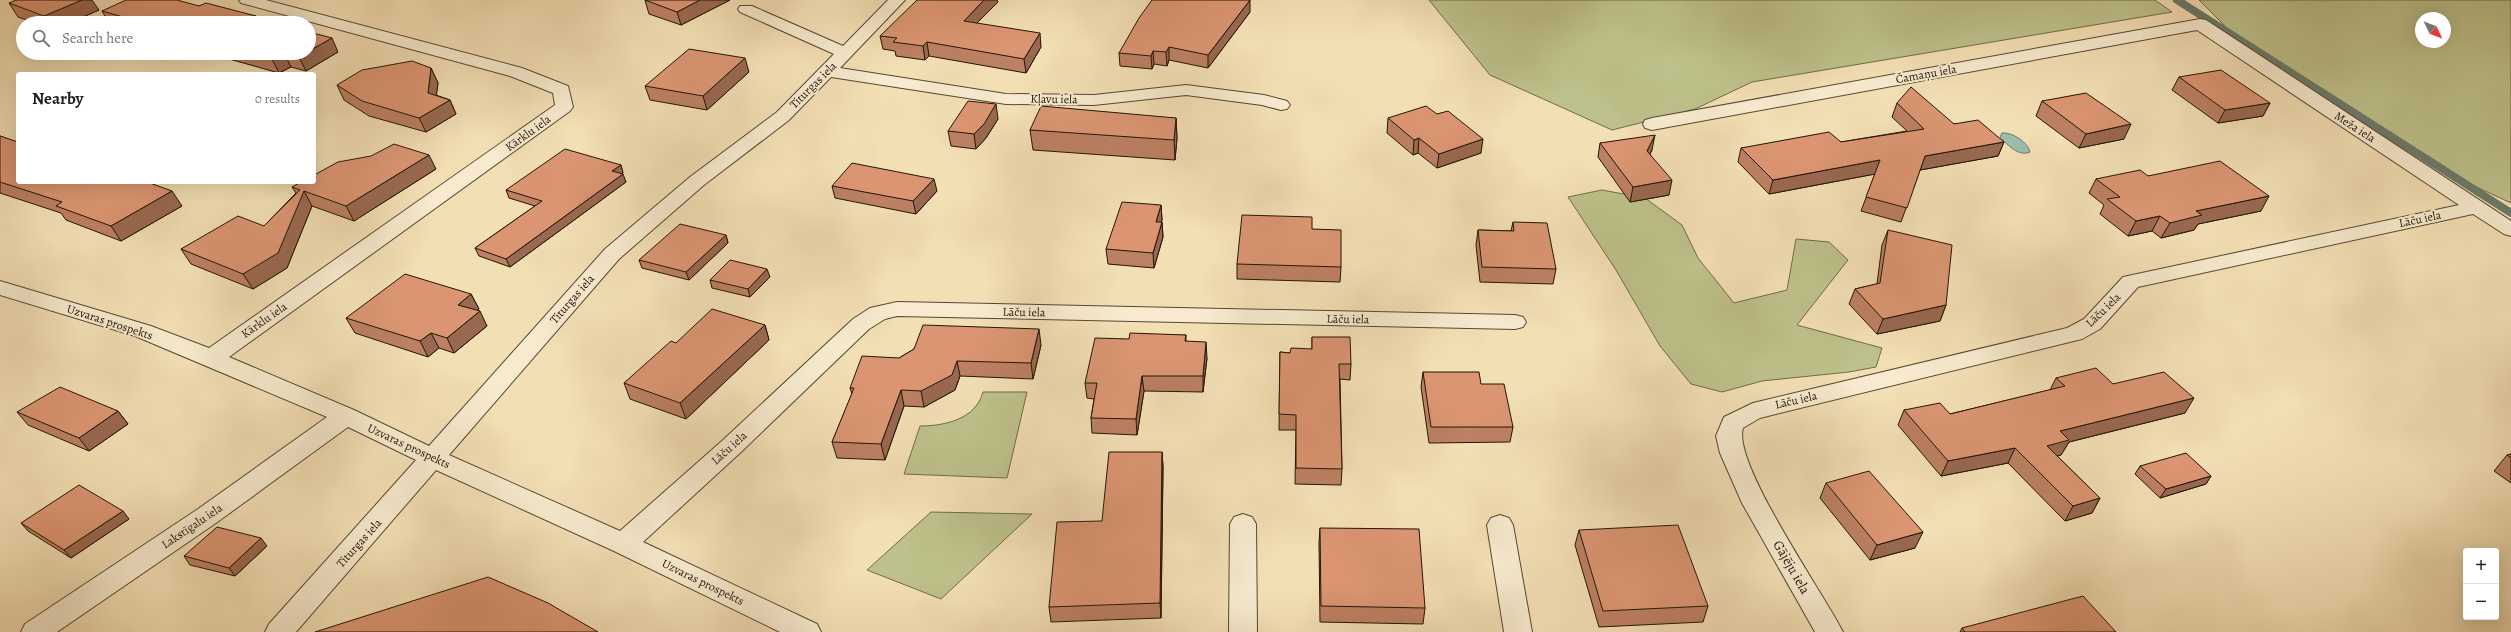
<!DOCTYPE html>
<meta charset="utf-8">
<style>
:root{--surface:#fff;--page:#f6f6f6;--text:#202124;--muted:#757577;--line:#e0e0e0}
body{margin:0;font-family:Alegreya,serif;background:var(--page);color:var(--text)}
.controls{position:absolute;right:12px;bottom:12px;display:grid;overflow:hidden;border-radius:4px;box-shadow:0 4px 16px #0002}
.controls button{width:36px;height:36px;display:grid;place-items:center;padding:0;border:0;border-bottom:1px solid var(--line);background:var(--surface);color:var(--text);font:20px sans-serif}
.compass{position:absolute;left:2415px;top:12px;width:36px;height:36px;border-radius:50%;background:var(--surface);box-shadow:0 4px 16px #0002;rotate:133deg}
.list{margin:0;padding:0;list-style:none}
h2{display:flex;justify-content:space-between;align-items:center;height:52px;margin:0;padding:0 16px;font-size:17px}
h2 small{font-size:13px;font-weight:400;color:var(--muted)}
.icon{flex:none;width:22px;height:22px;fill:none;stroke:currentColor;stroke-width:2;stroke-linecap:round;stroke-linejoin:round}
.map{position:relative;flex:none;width:2511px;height:632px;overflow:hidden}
.search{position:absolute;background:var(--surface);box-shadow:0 4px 16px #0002;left:16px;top:16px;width:300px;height:44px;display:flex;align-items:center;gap:10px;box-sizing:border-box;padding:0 14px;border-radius:22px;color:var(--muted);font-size:15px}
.panel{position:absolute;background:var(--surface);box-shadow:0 4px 16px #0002;left:16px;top:72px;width:300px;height:112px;border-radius:4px}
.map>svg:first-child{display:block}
.green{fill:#bec18b;stroke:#706b49;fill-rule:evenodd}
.water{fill:#9bbdad;stroke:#6b7a6b}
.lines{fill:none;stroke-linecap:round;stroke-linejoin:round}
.stream{stroke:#6b7a6b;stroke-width:8}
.minor-casing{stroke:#564832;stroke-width:2}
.minor{fill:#f7eace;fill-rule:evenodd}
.wall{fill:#bc8062;stroke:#221507}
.shaded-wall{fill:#996850;stroke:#221507}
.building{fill:#db9572;stroke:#221507}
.labels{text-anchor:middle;stroke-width:4;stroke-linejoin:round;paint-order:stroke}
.street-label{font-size:12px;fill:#221507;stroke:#f7eace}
.near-street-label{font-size:14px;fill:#221507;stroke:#f7eace}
</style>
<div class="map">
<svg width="2511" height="632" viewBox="0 0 2511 632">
<rect width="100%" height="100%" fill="#f3dfb4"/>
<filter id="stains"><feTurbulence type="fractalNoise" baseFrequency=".005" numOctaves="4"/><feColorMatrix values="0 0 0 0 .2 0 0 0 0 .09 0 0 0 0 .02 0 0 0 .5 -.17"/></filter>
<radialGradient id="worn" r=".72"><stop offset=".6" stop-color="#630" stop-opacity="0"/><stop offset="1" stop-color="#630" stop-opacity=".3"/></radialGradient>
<path class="green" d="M 1429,0 L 2155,0 L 2172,12 L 1752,82 L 1695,109 L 1612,130 L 1490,75 Z
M 2199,0 L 2511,0 L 2511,203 L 2455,177 L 2227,28 ZM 2421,18 L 2445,18 L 2445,42 L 2421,42 Z
M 1602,190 L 1645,198 L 1682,225 L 1698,258 L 1734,303 L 1787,290 L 1796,239 L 1829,242 L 1848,260 L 1797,325 L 1882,348 L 1876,367 L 1849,372 L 1762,381 L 1722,392 L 1691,384 L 1660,346 L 1616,270 L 1568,197 Z
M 983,392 L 1027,392 L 1007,478 L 904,474 L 920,426 C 945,426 976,419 983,392 Z
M 931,512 L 1032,514 L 941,599 L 867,570 Z"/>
<path class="water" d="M 2002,133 C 2012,132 2028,142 2030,152 C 2018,157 2008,145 2000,137 Z"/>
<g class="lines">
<path class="stream" d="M 2177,0 L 2511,213"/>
<defs>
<path id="minor" d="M 239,0 L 266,0 L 522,68 L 568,86 L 573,107 L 570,111 L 229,357 L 354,410 L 429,446 L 605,249 L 690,177 L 777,112 L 834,54 L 740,12 L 738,9 L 740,6 L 752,6 L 843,46 L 888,0 L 905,0 L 840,68 L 1006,94 L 1094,95 L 1186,85 L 1264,95 L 1287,101 L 1290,105 L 1287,109 L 1281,110 L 1262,105 L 1186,95 L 1094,105 L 1006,104 L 831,77 L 789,120 L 704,185 L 619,259 L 449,455 L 620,531 L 723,440 L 853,319 L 870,308 L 897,302 L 1515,315 L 1523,317 L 1526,322 L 1523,327 L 1515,329 L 897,316 L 885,319 L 869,329 L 741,452 L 643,542 L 817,624 L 821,632 L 780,632 L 614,551 L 436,470 L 296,632 L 265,632 L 269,624 L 416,460 L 348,427 L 216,523 L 57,632 L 21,632 L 25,624 L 198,509 L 327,417 L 135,336 L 0,295 L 0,281 L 151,326 L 209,348 L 555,105 L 553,93 L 510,76 L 241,3 Z
M 2200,19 L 2206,20 L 2511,221 L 2511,236 L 2504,234 L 2473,214 L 2138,287 L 2100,329 L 2082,339 L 1760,418 L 1743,428 C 1732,463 1824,594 1843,632 L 1815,632 L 1742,503 L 1720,453 L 1716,436 L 1724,417 L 1753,403 L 2067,328 L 2084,319 L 2123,277 L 2459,205 L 2197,30 L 1652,130 L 1645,128 L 1643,124 L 1645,120 L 1652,118 Z
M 1243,514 L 1252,517 L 1256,524 L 1257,632 L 1229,632 L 1230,524 L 1234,517 Z
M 1500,515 L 1509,518 L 1513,525 L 1532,632 L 1504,632 L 1487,525 L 1491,518 Z"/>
</defs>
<use href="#minor" class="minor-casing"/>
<use href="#minor" class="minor"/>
</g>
<path class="wall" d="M 645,0 L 730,0 L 681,25 L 649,14 Z
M 998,2 L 977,23 L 1041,47 L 1026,73 L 929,56 L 925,60 L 896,56 L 895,51 L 883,49 L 880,36 Z
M 9,3 L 99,10 L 69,23 L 35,23 L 18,17 Z
M 199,6 L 256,16 L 258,19 L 272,23 L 109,23 L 102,11 Z
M 1250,12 L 1208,68 L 1169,60 L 1167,66 L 1154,64 L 1152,69 L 1120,66 L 1119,53 Z
M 338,52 L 306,71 L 291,67 L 279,73 L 208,53 L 309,53 Z
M 431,68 L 438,83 L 436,95 L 450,100 L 456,114 L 426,132 L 369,116 L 344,100 L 337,85 Z
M 749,72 L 707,110 L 650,100 L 645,86 Z
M 2179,77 L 2270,103 L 2263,116 L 2218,123 L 2172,90 Z
M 2042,101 L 2124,139 L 2079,148 L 2036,116 Z
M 1897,103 L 2004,142 L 1998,156 L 1920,170 L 1901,222 L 1861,211 L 1875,174 L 1769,194 L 1738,162 L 1741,148 L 1841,142 L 1907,131 L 1892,117 Z
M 1176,118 L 1177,138 L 1175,160 L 1033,150 L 1030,130 Z
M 1388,118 L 1481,153 L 1437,168 L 1418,153 L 1413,155 L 1387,133 Z
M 998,119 L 986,138 L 976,149 L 951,146 L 948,131 Z
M 0,136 L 182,206 L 121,241 L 66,220 L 61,213 L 0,193 Z
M 1600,143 L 1652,150 L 1650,154 L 1669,195 L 1630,202 L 1598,157 Z
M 621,165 L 623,173 L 622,174 L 626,182 L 510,267 L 479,256 L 475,248 L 535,206 L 509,198 L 506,190 Z
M 436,169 L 354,221 L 312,206 L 287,268 L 253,289 L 191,264 L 181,249 L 264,226 L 296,193 L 292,187 Z
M 2148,176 L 2261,211 L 2198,224 L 2194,230 L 2161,238 L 2152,231 L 2128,236 L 2100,214 L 2104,205 L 2089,193 L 2096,179 Z
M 832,186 L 937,191 L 916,214 L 835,198 Z
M 1161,205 L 1162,220 L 1161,222 L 1162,222 L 1163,237 L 1154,268 L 1108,264 L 1106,249 Z
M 1513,222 L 1556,269 L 1553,284 L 1480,282 L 1476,245 L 1478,230 L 1511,231 Z
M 1312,229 L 1341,267 L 1340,282 L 1237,279 L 1237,264 Z
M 1888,230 L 1946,305 L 1940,321 L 1877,334 L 1849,304 L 1855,289 L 1877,284 L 1882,245 Z
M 726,235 L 728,243 L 689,280 L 642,268 L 639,260 Z
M 770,277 L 750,297 L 712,288 L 710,280 Z
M 471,294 L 479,309 L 477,310 L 487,326 L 454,353 L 439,348 L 428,357 L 355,333 L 346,318 Z
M 765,325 L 769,340 L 686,419 L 630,399 L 624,383 L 676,343 Z
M 1186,335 L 1186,341 L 1207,358 L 1203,392 L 1144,391 L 1137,435 L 1092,433 L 1091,418 L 1094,399 L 1087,398 L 1085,383 L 1129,339 Z
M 1312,337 L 1351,364 L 1350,380 L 1340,379 L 1342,469 L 1341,485 L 1295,484 L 1296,430 L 1279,430 L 1280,352 L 1290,353 L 1312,349 Z
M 1041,345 L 1033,379 L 960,376 L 955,390 L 924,407 L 904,406 L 885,460 L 837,458 L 832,442 L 852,394 L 850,388 L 914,349 Z
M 1423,372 L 1481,384 L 1513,427 L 1510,442 L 1429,443 L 1421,387 Z
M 2056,378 L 2113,384 L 2185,413 L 2069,442 L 2061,455 L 2057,456 L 2100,498 L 2092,513 L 2065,521 L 2008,463 L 1941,476 L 1898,425 L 1904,410 L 1950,414 L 2050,390 Z
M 118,411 L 128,424 L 89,451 L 28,425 L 17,412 Z
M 1162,452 L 1163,467 L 1161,618 L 1051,622 L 1049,607 L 1102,521 Z
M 2511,454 L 2511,483 L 2494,471 L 2507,455 Z
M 2140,466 L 2211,476 L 2206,484 L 2160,498 L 2135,474 Z
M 1826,483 L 1915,548 L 1870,560 L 1820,498 Z
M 129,519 L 71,558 L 28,531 L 21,523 Z
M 1320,528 L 1425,608 L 1423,624 L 1320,622 L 1319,543 Z
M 1579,530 L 1708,606 L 1703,622 L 1599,627 L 1575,545 Z
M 267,546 L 235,576 L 190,565 L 184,556 Z
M 1962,628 L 2116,632 L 1960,632 Z"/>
<path class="shaded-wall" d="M 82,0 L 92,0 L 99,10 L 69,23 L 48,23 L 44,16 Z
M 700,0 L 730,0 L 681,25 L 677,12 Z
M 984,0 L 997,0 L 998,2 L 966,34 L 964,21 Z
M 1250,0 L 1250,12 L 1208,68 L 1208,55 Z
M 1040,33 L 1041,47 L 1026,73 L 1024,59 Z
M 332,38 L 338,52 L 306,71 L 299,57 L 305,53 L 309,53 L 309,51 Z
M 927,42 L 929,56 L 925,60 L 923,46 Z
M 1169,47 L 1169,60 L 1167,66 L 1166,52 Z
M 1153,51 L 1154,64 L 1152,69 L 1151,56 Z
M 283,53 L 284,53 L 291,67 L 279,73 L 272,59 Z
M 745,58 L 749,72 L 707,110 L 703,96 Z
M 431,68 L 438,83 L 435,107 L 428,93 Z
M 450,100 L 456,114 L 426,132 L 419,118 Z
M 2270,103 L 2263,116 L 2218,123 L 2225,110 Z
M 996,104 L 998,119 L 986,138 L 976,149 L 974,134 Z
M 1176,118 L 1177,138 L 1175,160 L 1174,140 Z
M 2131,124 L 2124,139 L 2079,148 L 2086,134 Z
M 1655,135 L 1652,150 L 1644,165 L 1647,151 Z
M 1419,138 L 1418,153 L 1413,155 L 1414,140 Z
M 1483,139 L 1481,153 L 1437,168 L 1439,154 Z
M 2004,142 L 1998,156 L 1920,170 L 1925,156 Z
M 429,155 L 436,169 L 354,221 L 346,206 Z
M 1880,160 L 1875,174 L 1769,194 L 1773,180 Z
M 621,165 L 623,173 L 615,179 L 612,171 Z
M 623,174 L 626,182 L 510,267 L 506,259 Z
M 934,179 L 937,191 L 916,214 L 913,201 Z
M 1672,180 L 1669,195 L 1630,202 L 1633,187 Z
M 172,191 L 182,206 L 121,241 L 111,226 Z
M 304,191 L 312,206 L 287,268 L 253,289 L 243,274 Z
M 2269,196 L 2261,211 L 2198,224 L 2194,230 L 2161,238 L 2170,223 L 2196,211 Z
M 1161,205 L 1162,220 L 1157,237 L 1156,222 Z
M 2160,216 L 2152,231 L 2128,236 L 2136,221 Z
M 1162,222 L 1163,237 L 1154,268 L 1153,253 Z
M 726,235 L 728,243 L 689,280 L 686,272 Z
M 767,269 L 770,277 L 750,297 L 748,289 Z
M 471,294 L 479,309 L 465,320 L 458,305 Z
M 1946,305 L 1940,321 L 1877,334 L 1883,319 Z
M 480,311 L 487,326 L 454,353 L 447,338 Z
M 765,325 L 769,340 L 686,419 L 680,403 Z
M 1039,329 L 1041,345 L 1033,379 L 1031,363 Z
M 431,333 L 439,348 L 428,357 L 420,341 Z
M 1206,342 L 1207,358 L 1203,392 L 1203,376 Z
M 957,361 L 960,376 L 955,390 L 924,407 L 921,391 Z
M 1142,376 L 1144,391 L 1137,435 L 1136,419 Z
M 901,390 L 904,406 L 885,460 L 881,444 Z
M 2194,398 L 2185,413 L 2069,442 L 2061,455 L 2039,461 L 2047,446 L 2060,431 Z
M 118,411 L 128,424 L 89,451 L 79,438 Z
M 2015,448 L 2008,463 L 1941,476 L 1948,461 Z
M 1162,452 L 1163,467 L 1161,618 L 1160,603 Z
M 2211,476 L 2206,484 L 2160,498 L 2166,489 Z
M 2100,498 L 2092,513 L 2065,521 L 2073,506 Z
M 123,511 L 129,519 L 71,558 L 64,550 Z
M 1923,532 L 1915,548 L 1870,560 L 1877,545 Z
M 261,538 L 267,546 L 235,576 L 229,568 Z"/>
<path class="building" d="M 16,0 L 82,0 L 44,16 L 9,3 Z
M 126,0 L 177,0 L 199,6 L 206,3 L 256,16 L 253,18 L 272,23 L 144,23 L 102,11 Z
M 645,0 L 700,0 L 677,12 Z
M 917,0 L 984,0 L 964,21 L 1040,33 L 1024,59 L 927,42 L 923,46 L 893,42 L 897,38 L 880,36 Z
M 1152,0 L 1250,0 L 1208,55 L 1169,47 L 1166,52 L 1153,51 L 1151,56 L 1119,53 L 1139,18 Z
M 309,32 L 332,38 L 309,51 Z
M 689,49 L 745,58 L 703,96 L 645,86 Z
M 250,53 L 283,53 L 272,59 Z
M 285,53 L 305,53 L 299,57 Z
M 412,61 L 431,68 L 428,93 L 450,100 L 419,118 L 362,101 L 337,85 L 362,70 Z
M 2221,70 L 2270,103 L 2225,110 L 2179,77 Z
M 1911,87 L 1954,124 L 1978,120 L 2004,142 L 1925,156 L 1907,208 L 1866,197 L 1880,160 L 1773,180 L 1741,148 L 1829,132 L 1841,142 L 1924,129 L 1897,103 Z
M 2086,93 L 2131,124 L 2086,134 L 2042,101 Z
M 968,101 L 996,104 L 984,124 L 974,134 L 948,131 Z
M 1041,106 L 1176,118 L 1174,140 L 1030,130 Z
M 1426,106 L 1437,114 L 1448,111 L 1483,139 L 1439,154 L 1419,138 L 1414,140 L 1388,118 Z
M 1655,135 L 1647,151 L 1672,180 L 1633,187 L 1600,143 Z
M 0,136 L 18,142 L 18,182 L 147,182 L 172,191 L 111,226 L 56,206 L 62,202 L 0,182 Z
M 394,144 L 429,155 L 346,206 L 304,191 L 278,253 L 243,274 L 181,249 L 238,216 L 264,226 L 300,190 L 292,187 L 301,182 L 314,182 L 314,175 L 338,162 L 371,156 Z
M 565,149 L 621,165 L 612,171 L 623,174 L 506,259 L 475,248 L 542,201 L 506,190 Z
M 2220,161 L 2269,196 L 2196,211 L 2202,215 L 2170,223 L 2160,216 L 2136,221 L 2107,199 L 2120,197 L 2096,179 L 2140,170 L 2148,176 Z
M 852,163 L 934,179 L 913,201 L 832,186 Z
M 1122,202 L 1161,205 L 1156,222 L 1162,222 L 1153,253 L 1106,249 Z
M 1242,215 L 1312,217 L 1312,229 L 1341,230 L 1341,267 L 1237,264 Z
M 1513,222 L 1547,223 L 1556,269 L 1482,267 L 1478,230 L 1514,231 Z
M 680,224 L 726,235 L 686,272 L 639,260 Z
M 1888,230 L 1952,245 L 1946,305 L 1883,319 L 1855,289 L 1880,283 Z
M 730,260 L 767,269 L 748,289 L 710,280 Z
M 405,274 L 471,294 L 458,305 L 480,311 L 447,338 L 431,333 L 420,341 L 346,318 Z
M 712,309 L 765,325 L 680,403 L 624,383 L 671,341 L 676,343 Z
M 923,325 L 1039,329 L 1031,363 L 957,361 L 952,375 L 921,391 L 901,390 L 881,444 L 832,442 L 854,388 L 850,388 L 862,356 L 899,358 L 914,349 Z
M 1130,333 L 1186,335 L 1185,341 L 1206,342 L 1203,376 L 1142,376 L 1136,419 L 1091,418 L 1097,383 L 1085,383 L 1095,338 L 1129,339 Z
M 1312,337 L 1350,337 L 1351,364 L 1339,364 L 1342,469 L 1296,468 L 1296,415 L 1279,414 L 1280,352 L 1290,353 L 1291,348 L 1312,349 Z
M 2096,368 L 2113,384 L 2164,372 L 2194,398 L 2060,431 L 2069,440 L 2047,446 L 2100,498 L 2073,506 L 2015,448 L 1948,461 L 1904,410 L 1940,403 L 1950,414 L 2065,386 L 2056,378 Z
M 1423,372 L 1479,372 L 1481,384 L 1504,384 L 1513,427 L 1431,427 Z
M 60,387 L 118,411 L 79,438 L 17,412 Z
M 1109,452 L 1162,452 L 1160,603 L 1049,607 L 1057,522 L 1102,521 Z
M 2186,453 L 2211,476 L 2166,489 L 2140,466 Z
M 2511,454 L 2511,458 L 2507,455 Z
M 1869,471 L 1923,532 L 1877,545 L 1826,483 Z
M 79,485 L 123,511 L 64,550 L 21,523 Z
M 1678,525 L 1708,606 L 1603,611 L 1579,530 Z
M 217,527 L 261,538 L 229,568 L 184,556 Z
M 1320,528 L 1419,529 L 1425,608 L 1321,606 Z
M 488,577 L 548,603 L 598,632 L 315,632 Z
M 2083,596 L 2116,632 L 1965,632 L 1962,628 Z"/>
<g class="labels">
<g class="street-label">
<text transform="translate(1926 74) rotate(-10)" y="4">Čamaņu iela</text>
<text transform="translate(813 85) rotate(-45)" y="4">Titurgas iela</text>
<text transform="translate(1054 99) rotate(1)" y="4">Kļavu iela</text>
<text transform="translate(2355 127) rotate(33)" y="4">Meža iela</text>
<text transform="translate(528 133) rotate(-36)" y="4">Kārklu iela</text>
<text transform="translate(2420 219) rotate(-12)" y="4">Lāču iela</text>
<text transform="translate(572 299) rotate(-49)" y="4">Titurgas iela</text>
<text transform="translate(2103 310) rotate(-44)" y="4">Lāču iela</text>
<text transform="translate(1024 312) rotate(1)" y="4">Lāču iela</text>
<text transform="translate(1348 319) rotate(1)" y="4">Lāču iela</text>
<text transform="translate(264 320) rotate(-35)" y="4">Kārklu iela</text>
<text transform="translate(110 322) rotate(18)" y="4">Uzvaras prospekts</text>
<text transform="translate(1796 400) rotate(-13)" y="4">Lāču iela</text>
<text transform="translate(409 446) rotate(25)" y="4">Uzvaras prospekts</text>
<text transform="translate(729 448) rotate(-42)" y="4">Lāču iela</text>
<text transform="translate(192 526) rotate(-34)" y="4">Lakstīgalu iela</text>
<text transform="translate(359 543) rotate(-48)" y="4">Titurgas iela</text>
<text transform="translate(703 582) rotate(26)" y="4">Uzvaras prospekts</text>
</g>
<g class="near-street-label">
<text transform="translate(1792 567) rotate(60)" y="5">Gājēju iela</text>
</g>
</g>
<rect width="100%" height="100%" filter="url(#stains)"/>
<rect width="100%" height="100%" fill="url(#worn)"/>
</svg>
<div class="controls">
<button>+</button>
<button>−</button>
</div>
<svg class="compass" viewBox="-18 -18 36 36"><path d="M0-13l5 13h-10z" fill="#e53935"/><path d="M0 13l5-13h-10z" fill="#757577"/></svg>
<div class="search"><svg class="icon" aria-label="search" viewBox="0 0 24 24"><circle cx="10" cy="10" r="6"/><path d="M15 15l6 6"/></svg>Search here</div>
<section class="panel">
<h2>Nearby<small>0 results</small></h2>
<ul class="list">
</ul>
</section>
</div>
